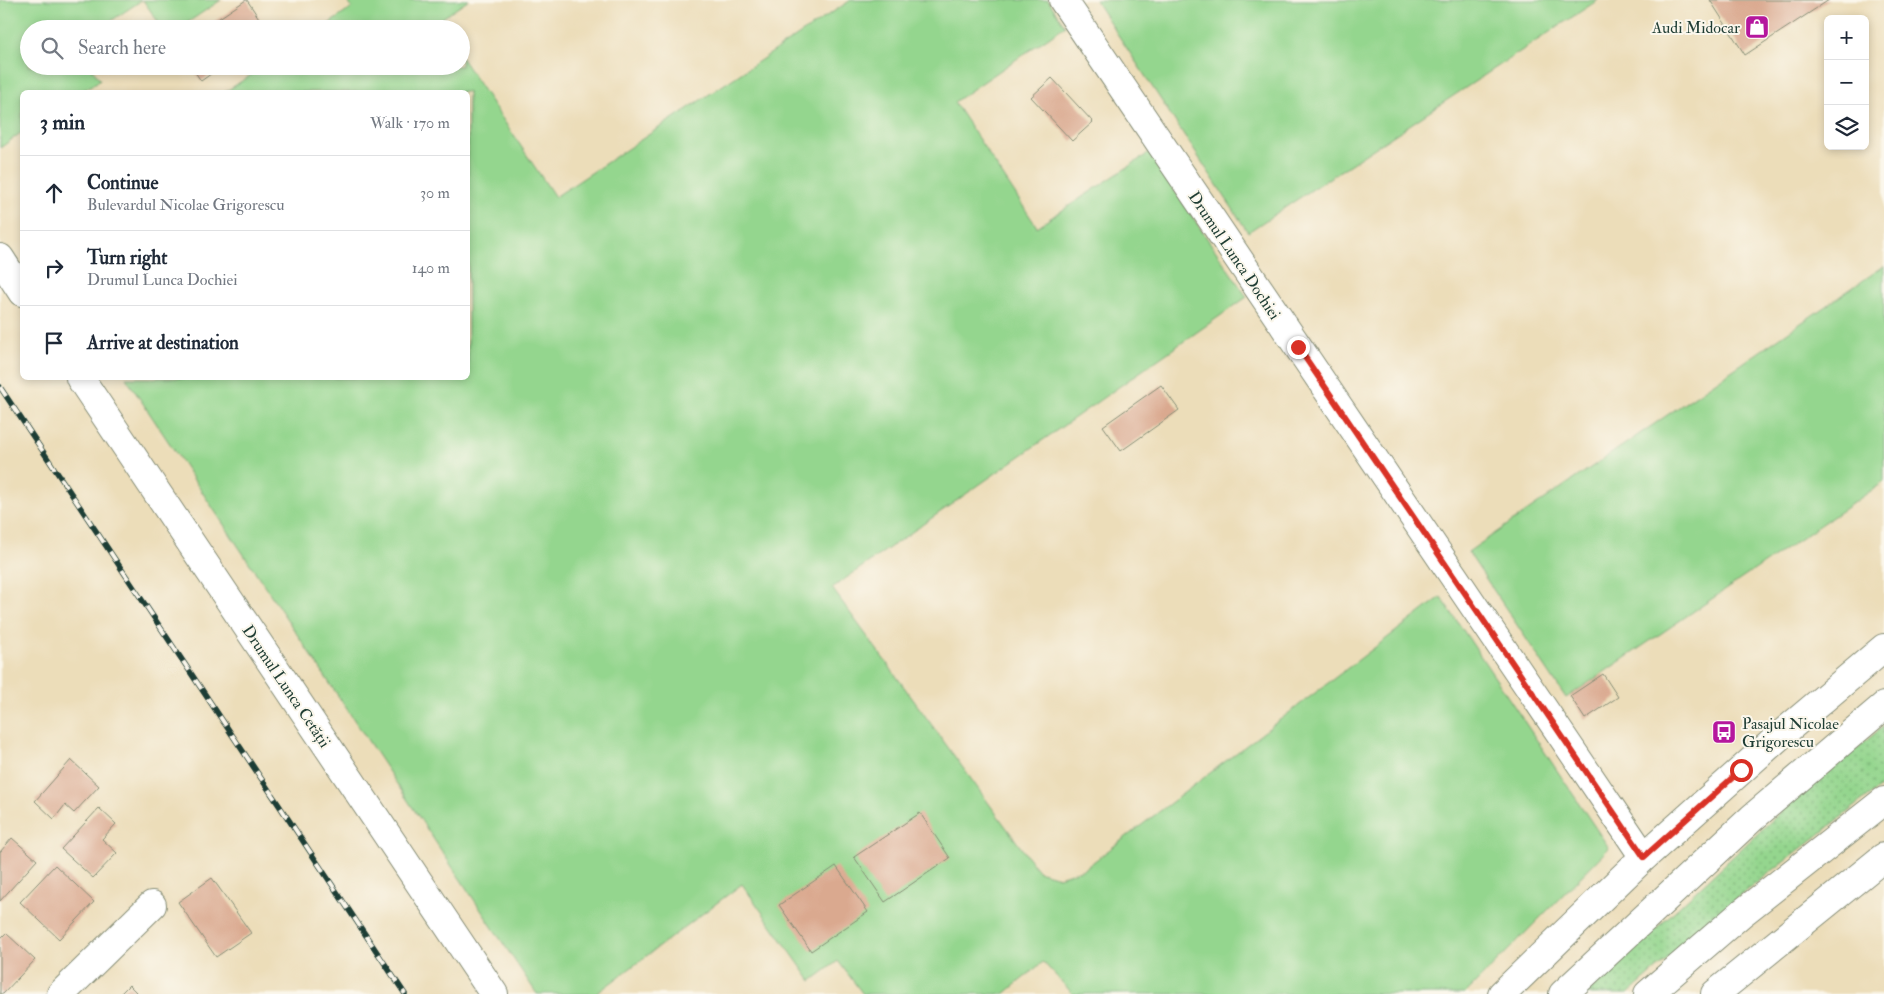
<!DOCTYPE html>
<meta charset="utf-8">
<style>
:root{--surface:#fff;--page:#f6f6f7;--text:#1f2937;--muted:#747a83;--line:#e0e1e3}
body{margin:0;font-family:"IM FELL Double Pica",serif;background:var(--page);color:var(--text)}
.controls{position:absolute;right:15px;top:15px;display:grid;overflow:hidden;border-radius:8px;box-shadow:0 2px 8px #0003}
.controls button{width:45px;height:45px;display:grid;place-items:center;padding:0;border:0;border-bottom:1px solid var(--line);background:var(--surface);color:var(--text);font:25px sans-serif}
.stop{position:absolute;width:15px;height:15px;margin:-11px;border:4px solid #d93025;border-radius:50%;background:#fff}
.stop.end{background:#d93025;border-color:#fff;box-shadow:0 1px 5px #0008}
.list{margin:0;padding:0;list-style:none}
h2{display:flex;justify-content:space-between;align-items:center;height:65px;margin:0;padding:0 20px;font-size:21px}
h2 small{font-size:16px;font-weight:400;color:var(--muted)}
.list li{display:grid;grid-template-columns:32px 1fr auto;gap:15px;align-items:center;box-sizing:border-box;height:75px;padding:0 20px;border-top:1px solid var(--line)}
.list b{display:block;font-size:19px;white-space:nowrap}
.list p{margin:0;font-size:16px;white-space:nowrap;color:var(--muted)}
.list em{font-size:16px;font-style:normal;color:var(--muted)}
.icon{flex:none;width:28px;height:28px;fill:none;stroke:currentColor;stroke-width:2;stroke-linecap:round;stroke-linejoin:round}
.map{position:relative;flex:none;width:1884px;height:994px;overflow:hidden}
.search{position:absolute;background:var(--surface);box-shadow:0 2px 8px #0003;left:20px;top:20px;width:450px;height:55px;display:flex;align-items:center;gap:12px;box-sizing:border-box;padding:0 18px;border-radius:28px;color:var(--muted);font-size:19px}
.panel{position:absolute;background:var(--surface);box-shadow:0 2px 8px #0003;left:20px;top:90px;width:450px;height:290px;border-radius:8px}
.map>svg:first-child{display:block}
.grass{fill:#94d68e;stroke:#5a8a61}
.garden{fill:url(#garden-dots);stroke:#5a8a61}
.building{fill:#daa98f}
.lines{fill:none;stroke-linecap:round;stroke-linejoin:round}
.minor-casing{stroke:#868d76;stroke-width:30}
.major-casing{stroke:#868d76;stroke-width:30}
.minor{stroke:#fff;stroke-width:28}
.major{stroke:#fff;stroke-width:28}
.rail-casing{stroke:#1f3d34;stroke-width:5.5}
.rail{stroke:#fbf7ec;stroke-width:4;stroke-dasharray:11;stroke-linecap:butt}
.route{stroke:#d93025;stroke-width:6}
.labels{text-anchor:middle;stroke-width:4;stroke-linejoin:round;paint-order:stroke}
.poi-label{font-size:16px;fill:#1f3d34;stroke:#fbf7ec;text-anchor:end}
.street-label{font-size:16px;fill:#1f3d34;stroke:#fbf7ec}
</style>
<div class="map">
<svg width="1884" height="994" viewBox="0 0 1884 994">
<defs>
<pattern id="garden-dots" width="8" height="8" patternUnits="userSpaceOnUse" patternTransform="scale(1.25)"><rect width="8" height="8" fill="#94d68e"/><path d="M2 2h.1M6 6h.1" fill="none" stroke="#78af75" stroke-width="1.8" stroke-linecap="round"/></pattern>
</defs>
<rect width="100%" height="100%" fill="#fbf7ec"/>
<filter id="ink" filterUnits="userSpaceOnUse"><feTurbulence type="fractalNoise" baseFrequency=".02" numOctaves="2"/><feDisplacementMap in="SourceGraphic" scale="10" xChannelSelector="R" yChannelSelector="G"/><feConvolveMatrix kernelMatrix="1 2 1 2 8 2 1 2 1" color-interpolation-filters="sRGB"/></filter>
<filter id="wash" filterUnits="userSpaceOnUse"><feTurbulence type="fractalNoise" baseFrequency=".0096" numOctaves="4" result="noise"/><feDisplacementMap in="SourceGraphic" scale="20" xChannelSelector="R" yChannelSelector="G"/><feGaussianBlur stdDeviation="1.12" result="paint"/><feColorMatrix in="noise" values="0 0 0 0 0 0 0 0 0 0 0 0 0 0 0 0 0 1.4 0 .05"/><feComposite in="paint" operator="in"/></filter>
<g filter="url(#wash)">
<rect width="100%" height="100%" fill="#ecddb9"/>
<path class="grass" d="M 0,0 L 142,0 L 99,29 L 29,29 L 29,66 L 90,66 L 100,80 L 81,92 L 22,92 L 22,132 L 0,148 Z
M 143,0 L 221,0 L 178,29 L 163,29 Z
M 347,0 L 469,0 L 438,21 L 443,29 L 321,29 L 352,8 Z
M 851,0 L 1048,0 L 1065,26 L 954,102 L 1037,227 L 1149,153 L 1247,297 L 832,588 L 1038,871 L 1059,877 L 1084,869 L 1441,597 L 1609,848 L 1465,994 L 1073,994 L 1043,962 L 1004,994 L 863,994 L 838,961 L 811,981 L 742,884 L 596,994 L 537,994 L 126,378 L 468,378 L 468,92 L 225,92 L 265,66 L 461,66 L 461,57 L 555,197 Z
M 1095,0 L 1598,0 L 1248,232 Z
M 1884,266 L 1884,482 L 1566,698 L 1468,552 Z"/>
<path class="garden" d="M 1884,726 L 1884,784 L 1741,895 L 1628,994 L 1586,994 L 1786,807 Z"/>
<g id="blocks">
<path class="building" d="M 247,0 L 266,29 L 203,29 L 246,0 Z
M 1710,0 L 1829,0 L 1745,55 Z
M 191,66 L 222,66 L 201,81 Z
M 1052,78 L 1093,122 L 1072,141 L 1031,97 Z
M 1161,385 L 1179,410 L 1121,451 L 1103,426 Z
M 1603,674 L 1618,697 L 1585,719 L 1570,696 Z
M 71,760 L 99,786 L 74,813 L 65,805 L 54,819 L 35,801 Z
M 99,808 L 116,824 L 102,839 L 117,853 L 93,878 L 61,849 Z
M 920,813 L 950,858 L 885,902 L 854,857 Z
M 12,838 L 37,860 L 0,901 L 0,852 Z
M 55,865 L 94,902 L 59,939 L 20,902 Z
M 836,866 L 868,912 L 811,951 L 779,905 Z
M 212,878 L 251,933 L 216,957 L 178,902 Z
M 6,933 L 35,960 L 3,994 L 0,994 L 0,939 Z
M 129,985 L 138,994 L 120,994 Z"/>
</g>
</g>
<g filter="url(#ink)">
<use href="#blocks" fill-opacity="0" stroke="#868d76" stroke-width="1"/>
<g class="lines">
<defs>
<path id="minor" d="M 1063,0 L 1644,857
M 0,258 L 22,292
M 80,378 L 494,994
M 61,994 L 152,905"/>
<path id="major" d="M 1502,994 L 1644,857 L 1783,733 L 1884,648
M 1563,994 L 1752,818 L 1884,706
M 1648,994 L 1742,913 L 1884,801
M 1715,994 L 1884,857"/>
</defs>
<use href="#minor" class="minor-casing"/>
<use href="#major" class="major-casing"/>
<use href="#minor" class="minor"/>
<use href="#major" class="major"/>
<defs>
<path id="rail" d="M 0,387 L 405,994"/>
</defs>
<use href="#rail" class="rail-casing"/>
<use href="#rail" class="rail"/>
</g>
</g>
<g class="lines" filter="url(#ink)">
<path class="route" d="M 1298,347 L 1644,857 L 1741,770"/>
</g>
<defs>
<symbol id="shop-square" viewBox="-11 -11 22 22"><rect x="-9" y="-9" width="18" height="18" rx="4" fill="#b5179e" stroke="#fbf7ec"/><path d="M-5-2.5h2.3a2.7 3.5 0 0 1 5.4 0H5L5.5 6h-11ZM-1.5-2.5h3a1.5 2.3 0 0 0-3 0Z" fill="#fff"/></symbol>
<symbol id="bus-square" viewBox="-11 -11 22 22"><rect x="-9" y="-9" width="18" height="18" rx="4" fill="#b5179e" stroke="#fbf7ec"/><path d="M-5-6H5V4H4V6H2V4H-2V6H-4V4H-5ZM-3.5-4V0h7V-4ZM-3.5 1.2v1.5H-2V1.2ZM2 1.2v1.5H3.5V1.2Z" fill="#fff"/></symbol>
</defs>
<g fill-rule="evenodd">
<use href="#shop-square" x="1743" y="13" width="28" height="28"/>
<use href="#bus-square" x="1710" y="718" width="28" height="28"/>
</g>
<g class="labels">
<g class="poi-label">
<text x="1740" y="33">Audi Midocar</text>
<text x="1742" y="729" text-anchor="start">Pasajul Nicolae<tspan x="1742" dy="18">Grigorescu</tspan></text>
</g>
<g class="street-label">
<text transform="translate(1235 255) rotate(56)" y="6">Drumul Lunca Dochiei</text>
<text transform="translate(287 686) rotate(56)" y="6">Drumul Lunca Cetății</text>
</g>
</g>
</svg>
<div class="controls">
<button>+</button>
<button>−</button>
<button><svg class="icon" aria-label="layers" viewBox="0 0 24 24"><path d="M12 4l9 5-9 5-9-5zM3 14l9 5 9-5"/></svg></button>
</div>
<div class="stop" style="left:1741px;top:770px"></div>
<div class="stop end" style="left:1298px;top:347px"></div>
<div class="search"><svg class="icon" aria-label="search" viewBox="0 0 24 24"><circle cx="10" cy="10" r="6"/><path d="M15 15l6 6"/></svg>Search here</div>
<section class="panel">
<h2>3 min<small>Walk · 170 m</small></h2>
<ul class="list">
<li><svg class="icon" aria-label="ahead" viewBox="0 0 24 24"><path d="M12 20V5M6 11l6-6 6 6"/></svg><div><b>Continue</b><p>Bulevardul Nicolae Grigorescu</p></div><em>30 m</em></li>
<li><svg class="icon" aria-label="right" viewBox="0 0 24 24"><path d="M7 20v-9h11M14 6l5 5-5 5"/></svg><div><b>Turn right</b><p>Drumul Lunca Dochiei</p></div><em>140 m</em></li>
<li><svg class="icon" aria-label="arrive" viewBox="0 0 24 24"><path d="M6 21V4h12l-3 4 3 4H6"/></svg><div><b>Arrive at destination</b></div></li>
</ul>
</section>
</div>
